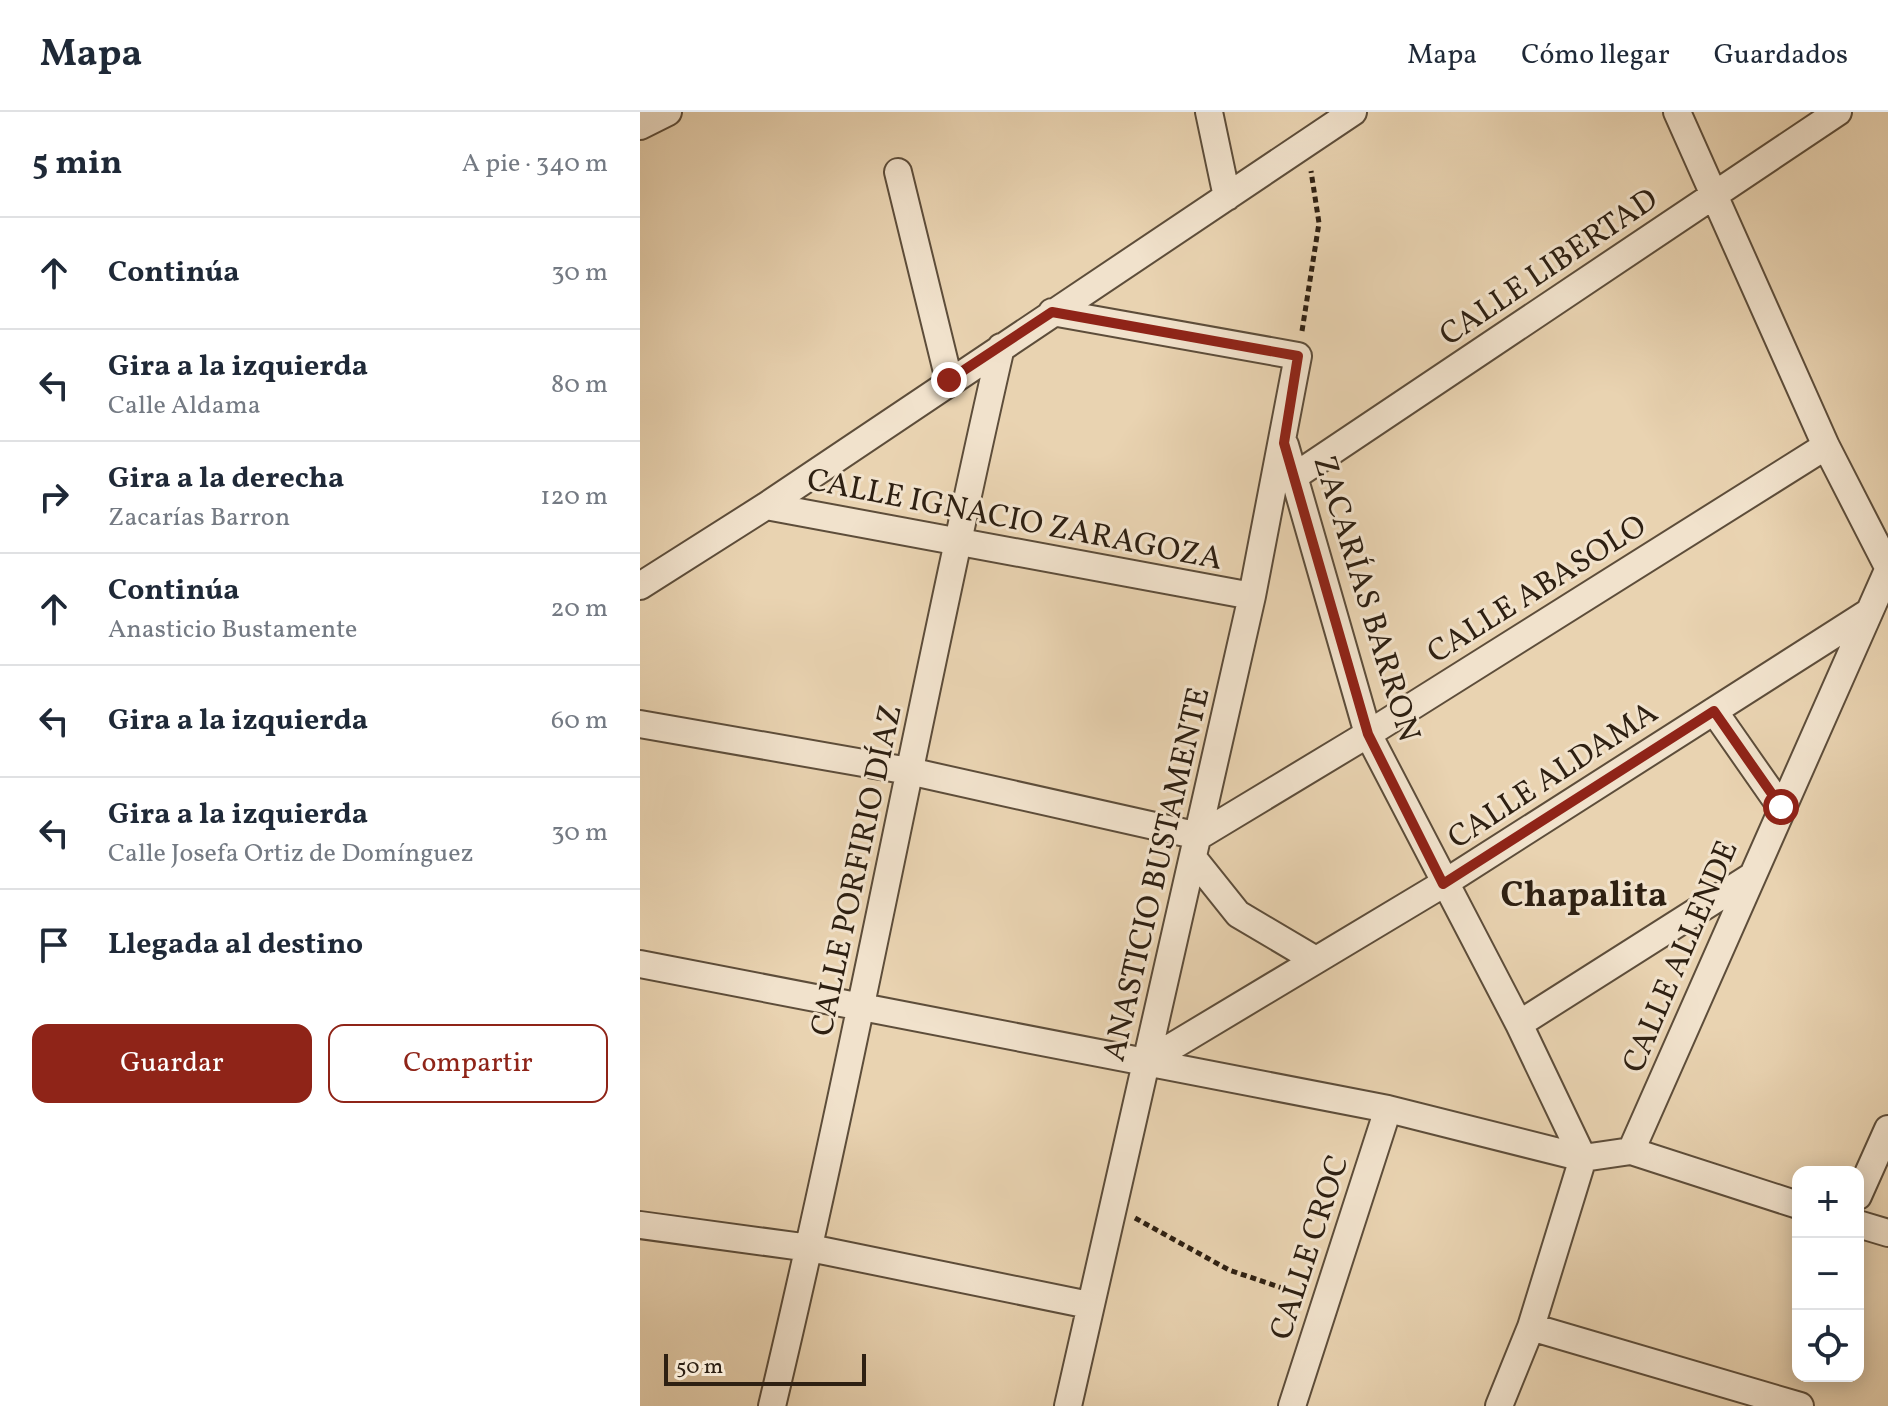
<!DOCTYPE html>
<html lang="es">
<meta charset="utf-8">
<style>
:root{--surface:#fff;--page:#f2f2f3;--text:#1f2937;--muted:#747a83;--line:#e0e1e3;--accent:#8f2418}
body{margin:0;font-family:Vollkorn,serif;background:var(--page);color:var(--text)}
.controls{position:absolute;right:24px;bottom:24px;display:grid;overflow:hidden;border-radius:16px;box-shadow:0 4px 20px #0003}
.controls button{width:72px;height:72px;display:grid;place-items:center;padding:0;border:0;border-bottom:2px solid var(--line);background:var(--surface);color:var(--text);font:40px sans-serif}
.scale{position:absolute;left:24px;bottom:20px;width:202px;box-sizing:border-box;padding-left:8px;border:4px solid #2e2012;border-top:0;font-size:22px;line-height:28px;white-space:nowrap;color:#2e2012;-webkit-text-stroke:6px #f1e2cc;paint-order:stroke}
.stop{position:absolute;width:24px;height:24px;margin:-18px;border:6px solid #8f2418;border-radius:50%;background:#fff}
.stop.end{background:#8f2418;border-color:#fff;box-shadow:0 2px 8px #0008}
.list{margin:0;padding:0;list-style:none}
h2{display:flex;justify-content:space-between;align-items:center;height:104px;margin:0;padding:0 32px;font-size:34px}
h2 small{font-size:26px;font-weight:400;color:var(--muted)}
.list li{display:grid;grid-template-columns:52px 1fr auto;gap:24px;align-items:center;box-sizing:border-box;height:112px;padding:0 32px;border-top:2px solid var(--line)}
.list b{display:block;font-size:30px;white-space:nowrap}
.list p{margin:0;font-size:26px;white-space:nowrap;color:var(--muted)}
.list em{font-size:26px;font-style:normal;color:var(--muted)}
.actions{display:flex;gap:16px;padding:24px 32px}
.actions a{flex:1;padding:18px 0;border:2px solid var(--accent);border-radius:16px;text-align:center;font-size:28px;color:var(--accent)}
.actions .main{background:var(--accent);color:#fff}
.icon{flex:none;width:44px;height:44px;fill:none;stroke:currentColor;stroke-width:2;stroke-linecap:round;stroke-linejoin:round}
.map{position:relative;flex:none;width:1248px;height:1294px;overflow:hidden}
header{display:flex;align-items:center;gap:48px;box-sizing:border-box;height:112px;padding:0 40px;background:var(--surface);border-bottom:2px solid var(--line)}
header strong{font-size:38px}
nav{display:flex;gap:44px;margin-inline-start:auto;font-size:28px}
main{display:flex}
aside{flex:1;background:var(--surface)}
.map>svg:first-child{display:block}
.lines{fill:none;stroke-linecap:round;stroke-linejoin:round}
.minor-casing{stroke:#5d4d3a;stroke-width:30}
.path{stroke:#2e2012;stroke-width:5;stroke-dasharray:6 4;stroke-linecap:butt}
.minor{stroke:#f1e2cc;stroke-width:26}
.route{stroke:#8f2418;stroke-width:10}
.labels{text-anchor:middle;stroke-width:6;stroke-linejoin:round;paint-order:stroke}
.street-label{font-size:32px;fill:#2e2012;stroke:#f1e2cc}
.quarter-label{font-size:36px;font-weight:bold;fill:#2e2012;stroke:#f1e2cc}
</style>
<header>
<strong>Mapa</strong>
<nav><a>Mapa</a><a>Cómo llegar</a><a>Guardados</a></nav>
</header>
<main>
<aside>
<h2>5 min<small>A pie · 340 m</small></h2>
<ul class="list">
<li><svg class="icon" aria-label="ahead" viewBox="0 0 24 24"><path d="M12 20V5M6 11l6-6 6 6"/></svg><div><b>Continúa</b></div><em>30 m</em></li>
<li><svg class="icon" aria-label="left" viewBox="0 0 24 24"><path d="M17 20v-9H6M10 6l-5 5 5 5"/></svg><div><b>Gira a la izquierda</b><p>Calle Aldama</p></div><em>80 m</em></li>
<li><svg class="icon" aria-label="right" viewBox="0 0 24 24"><path d="M7 20v-9h11M14 6l5 5-5 5"/></svg><div><b>Gira a la derecha</b><p>Zacarías Barron</p></div><em>120 m</em></li>
<li><svg class="icon" aria-label="ahead" viewBox="0 0 24 24"><path d="M12 20V5M6 11l6-6 6 6"/></svg><div><b>Continúa</b><p>Anasticio Bustamente</p></div><em>20 m</em></li>
<li><svg class="icon" aria-label="left" viewBox="0 0 24 24"><path d="M17 20v-9H6M10 6l-5 5 5 5"/></svg><div><b>Gira a la izquierda</b></div><em>60 m</em></li>
<li><svg class="icon" aria-label="left" viewBox="0 0 24 24"><path d="M17 20v-9H6M10 6l-5 5 5 5"/></svg><div><b>Gira a la izquierda</b><p>Calle Josefa Ortiz de Domínguez</p></div><em>30 m</em></li>
<li><svg class="icon" aria-label="arrive" viewBox="0 0 24 24"><path d="M6 21V4h12l-3 4 3 4H6"/></svg><div><b>Llegada al destino</b></div></li>
</ul>
<div class="actions"><a class="main">Guardar</a><a>Compartir</a></div>
</aside>
<div class="map">
<svg width="1248" height="1294" viewBox="0 0 1248 1294">
<rect width="100%" height="100%" fill="#e9d3b1"/>
<filter id="stains"><feTurbulence type="fractalNoise" baseFrequency=".0025" numOctaves="4"/><feColorMatrix values="0 0 0 0 .2 0 0 0 0 .09 0 0 0 0 .02 0 0 0 .5 -.17"/></filter>
<radialGradient id="worn" r=".72"><stop offset=".6" stop-color="#630" stop-opacity="0"/><stop offset="1" stop-color="#630" stop-opacity=".3"/></radialGradient>
<g class="lines">
<defs>
<path id="minor" d="M 569,0 L 587,85
M 1037,0 L 1186,334 L 1248,455
M 0,14 L 28,0
M 258,60 L 309,268
M 412,200 L 658,244 L 612,484 L 428,1294
M 645,333 L 728,622 L 879,912 L 943,1046
M 655,364 L 1198,0
M 126,394 L 612,484
M 0,474 L 126,394 L 713,0
M 1074,599 L 1141,695
M 0,612 L 269,659 L 559,724 L 728,622 L 1186,334
M 554,747 L 598,802 L 674,847
M 0,852 L 748,997 L 943,1046 L 991,1039 L 1158,1093
M 879,912 L 1109,766
M 508,949 L 803,772 L 1226,502
M 991,1039 L 1248,458
M 1218,1084 L 1248,1017
M 1218,1112 L 1248,1121
M 0,1113 L 170,1136 L 449,1193
M 891,1215 L 1160,1294
M 132,1294 C 216,943 280,587 361,235
M 652,1294 L 748,997
M 859,1294 L 891,1215 L 943,1046"/>
</defs>
<use href="#minor" class="minor-casing"/>
<path class="path" d="M 662,219 L 679,111 L 671,59
M 495,1106 L 589,1158 L 663,1183"/>
<use href="#minor" class="minor"/>
</g>
<g class="lines">
<path class="route" d="M 309,268 L 412,200 L 658,244 L 644,331 L 728,622 L 803,772 L 1074,599 L 1141,695"/>
</g>
<g class="labels">
<g class="street-label">
<text transform="translate(908 154) rotate(-34)" y="11">CALLE LIBERTAD</text>
<text transform="translate(375 406) rotate(11)" y="11">CALLE IGNACIO ZARAGOZA</text>
<text transform="translate(896 476) rotate(-32)" y="11">CALLE ABASOLO</text>
<text transform="translate(728 486) rotate(73)" y="11">ZACARÍAS BARRON</text>
<text transform="translate(912 662) rotate(-33)" y="11">CALLE ALDAMA</text>
<text transform="translate(215 758) rotate(-78)" y="11">CALLE PORFIRIO DÍAZ</text>
<text transform="translate(515 762) rotate(-77)" y="11">ANASTICIO BUSTAMENTE</text>
<text transform="translate(1039 844) rotate(-67)" y="11">CALLE ALLENDE</text>
<text transform="translate(668 1135) rotate(-72)" y="11">CALLE CROC</text>
</g>
<g class="quarter-label">
<text x="944" y="794">Chapalita</text>
</g>
</g>
<rect width="100%" height="100%" filter="url(#stains)"/>
<rect width="100%" height="100%" fill="url(#worn)"/>
</svg>
<div class="controls">
<button>+</button>
<button>−</button>
<button><svg class="icon" aria-label="locate" viewBox="0 0 24 24"><circle cx="12" cy="12" r="6"/><path d="M12 2v4M12 18v4M2 12h4M18 12h4"/></svg></button>
</div>
<div class="scale">50 m</div>
<div class="stop" style="left:1141px;top:695px"></div>
<div class="stop end" style="left:309px;top:268px"></div>
</div>
</main>
